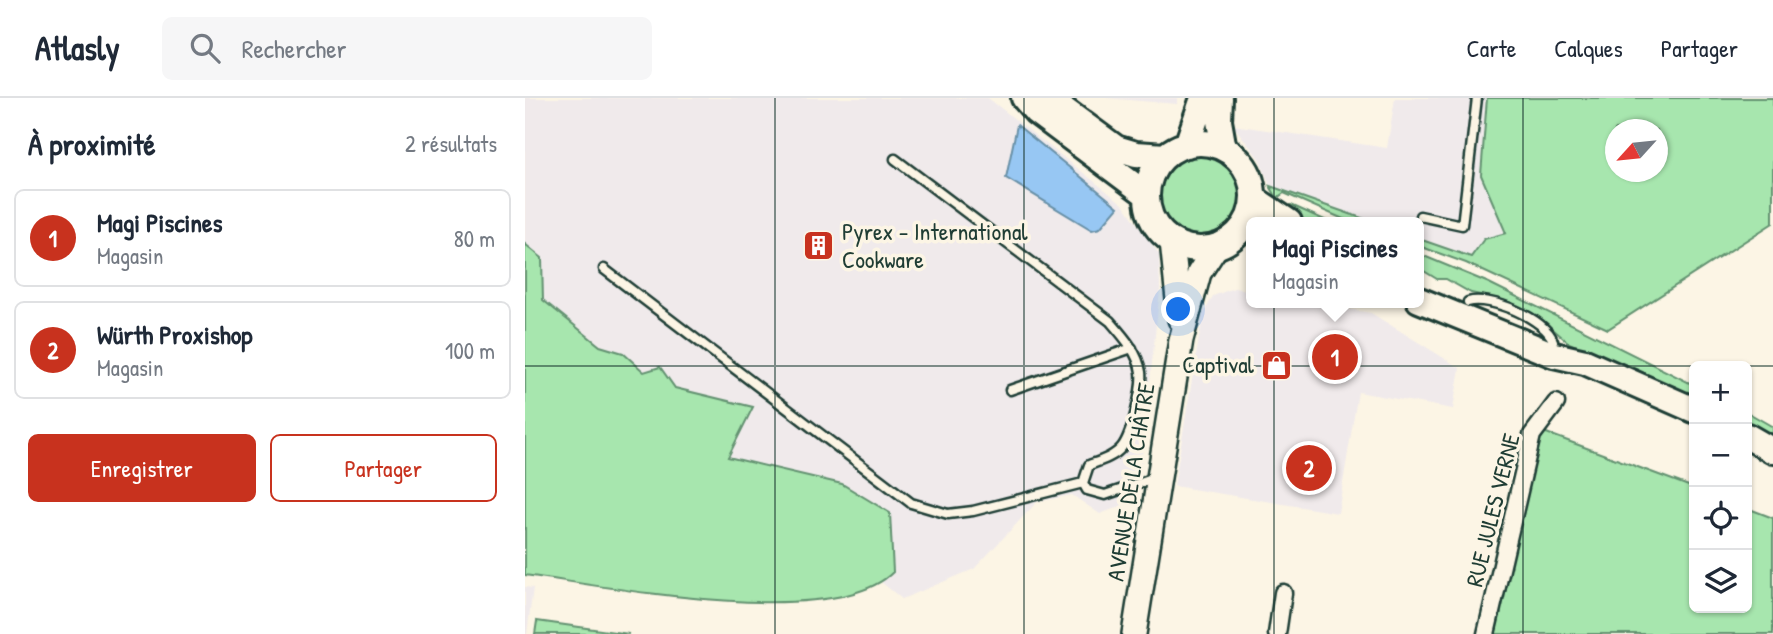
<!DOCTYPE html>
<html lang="fr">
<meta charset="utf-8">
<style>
:root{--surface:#fff;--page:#f6f6f7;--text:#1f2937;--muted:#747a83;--line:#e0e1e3;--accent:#c8321e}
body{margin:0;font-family:"Patrick Hand",sans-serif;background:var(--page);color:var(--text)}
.controls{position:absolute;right:21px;bottom:21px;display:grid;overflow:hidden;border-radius:10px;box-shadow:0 2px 5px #0004}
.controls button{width:63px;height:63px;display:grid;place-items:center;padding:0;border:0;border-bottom:2px solid var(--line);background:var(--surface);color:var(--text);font:35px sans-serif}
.compass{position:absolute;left:1080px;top:21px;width:63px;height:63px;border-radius:50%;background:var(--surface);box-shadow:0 2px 5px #0004;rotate:243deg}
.you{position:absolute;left:654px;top:212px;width:24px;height:24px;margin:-18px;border:5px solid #fff;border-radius:50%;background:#1a73e8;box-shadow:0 0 0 10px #1a73e833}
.badge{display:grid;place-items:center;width:46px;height:46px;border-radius:50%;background:var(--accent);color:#fff;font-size:23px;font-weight:700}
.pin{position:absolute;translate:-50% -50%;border:4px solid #fff;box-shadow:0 2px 7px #0006}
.popup{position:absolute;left:721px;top:119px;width:178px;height:91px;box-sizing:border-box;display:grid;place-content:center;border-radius:10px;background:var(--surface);filter:drop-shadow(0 2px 5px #0005);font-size:23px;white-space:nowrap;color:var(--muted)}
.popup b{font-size:26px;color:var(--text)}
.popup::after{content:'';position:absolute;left:50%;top:100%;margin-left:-14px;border:14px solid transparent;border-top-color:var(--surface)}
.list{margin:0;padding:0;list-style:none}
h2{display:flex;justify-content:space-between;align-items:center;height:91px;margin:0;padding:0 28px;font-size:30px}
h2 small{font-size:23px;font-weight:400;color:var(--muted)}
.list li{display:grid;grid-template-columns:46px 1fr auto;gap:21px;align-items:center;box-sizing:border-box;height:98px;margin:0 14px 14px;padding:0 14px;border:2px solid var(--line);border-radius:10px}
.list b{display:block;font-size:26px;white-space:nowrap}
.list p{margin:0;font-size:23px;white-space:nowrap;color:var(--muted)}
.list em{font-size:23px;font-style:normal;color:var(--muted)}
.actions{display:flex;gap:14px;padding:21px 28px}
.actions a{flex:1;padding:16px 0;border:2px solid var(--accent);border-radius:10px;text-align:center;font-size:24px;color:var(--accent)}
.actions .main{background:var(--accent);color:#fff}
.icon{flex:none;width:38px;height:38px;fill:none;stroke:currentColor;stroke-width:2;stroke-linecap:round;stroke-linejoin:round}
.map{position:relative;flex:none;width:1248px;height:536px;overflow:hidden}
header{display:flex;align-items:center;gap:42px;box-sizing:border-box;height:98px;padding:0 35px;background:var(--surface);border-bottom:2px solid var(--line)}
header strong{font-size:33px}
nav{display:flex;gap:38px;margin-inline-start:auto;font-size:24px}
.search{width:490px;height:63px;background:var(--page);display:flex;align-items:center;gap:18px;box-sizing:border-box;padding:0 24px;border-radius:10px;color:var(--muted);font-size:26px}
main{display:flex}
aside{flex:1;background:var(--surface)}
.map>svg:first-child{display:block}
.built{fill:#f0eaeb}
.green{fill:#a7e6ae;stroke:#639271;stroke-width:2;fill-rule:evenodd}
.water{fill:#97c7f3;stroke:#6790a7;stroke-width:2}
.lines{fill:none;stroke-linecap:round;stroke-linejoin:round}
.service-casing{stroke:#1f3d34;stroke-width:13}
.minor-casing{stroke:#1f3d34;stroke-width:21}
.secondary-casing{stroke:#1f3d34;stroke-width:28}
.primary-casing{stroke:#1f3d34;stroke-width:30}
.service{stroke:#fcf5e5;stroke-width:8}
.minor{stroke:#fcf5e5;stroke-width:16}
.secondary{stroke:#fcf5e5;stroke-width:23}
.primary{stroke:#fcf5e5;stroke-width:24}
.grid{fill:none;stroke:#1f3d34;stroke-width:2;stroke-opacity:0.55}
.labels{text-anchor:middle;stroke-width:7;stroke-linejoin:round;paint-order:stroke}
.poi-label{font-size:24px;fill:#1f3d34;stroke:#fcf5e5;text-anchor:start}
.street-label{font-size:24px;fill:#1f3d34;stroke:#fcf5e5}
</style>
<header>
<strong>Atlasly</strong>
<div class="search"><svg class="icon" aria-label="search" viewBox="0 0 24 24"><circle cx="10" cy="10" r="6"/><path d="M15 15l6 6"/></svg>Rechercher</div>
<nav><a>Carte</a><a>Calques</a><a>Partager</a></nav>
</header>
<main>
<aside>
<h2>À proximité<small>2 résultats</small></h2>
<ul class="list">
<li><span class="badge">1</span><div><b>Magi Piscines</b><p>Magasin</p></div><em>80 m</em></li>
<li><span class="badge">2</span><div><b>Würth Proxishop</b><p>Magasin</p></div><em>100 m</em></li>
</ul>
<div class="actions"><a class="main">Enregistrer</a><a>Partager</a></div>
</aside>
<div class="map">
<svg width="1248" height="536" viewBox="0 0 1248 536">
<rect width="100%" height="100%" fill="#fcf5e5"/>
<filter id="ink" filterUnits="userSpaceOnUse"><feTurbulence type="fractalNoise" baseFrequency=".0143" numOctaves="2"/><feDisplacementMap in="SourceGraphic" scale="14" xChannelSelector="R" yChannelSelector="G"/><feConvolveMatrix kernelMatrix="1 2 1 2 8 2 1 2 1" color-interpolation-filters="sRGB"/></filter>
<g filter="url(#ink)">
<path class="built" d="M 0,0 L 463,0 L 598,106 L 634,156 L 635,191 L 612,402 L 575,416 L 547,397 L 512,404 L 449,471 L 377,501 L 0,195 Z
M 580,0 L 653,0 L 652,6 Z
M 870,0 L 962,0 L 956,77 L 981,135 L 946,159 L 894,141 L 894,124 L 848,124 L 745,88 L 735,62 L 708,27 L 862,50 Z
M 709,190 L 726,193 L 726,205 L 788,205 L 846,215 L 935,270 L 928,311 L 833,294 L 813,415 L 649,388 L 678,217 L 688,198 Z
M 0,489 L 8,490 L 2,536 L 0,536 Z"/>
<path class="green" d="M 962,0 L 1248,0 L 1248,125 L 1083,231 L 941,165 L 894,148 L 894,141 L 946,159 L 959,141 L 981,135 L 956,77 ZM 1090,32 L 1132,32 L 1132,74 L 1090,74 Z
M623 98a52 52 0 1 1 104 0a52 52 0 1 1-104 0Z
M 745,88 L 848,124 L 825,124 L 759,95 L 752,100 Z
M 766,107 L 804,124 L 783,124 L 761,113 Z
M 0,146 L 17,160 L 18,202 L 75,248 L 98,255 L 119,274 L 135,269 L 150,290 L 228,309 L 203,359 L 317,386 L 365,415 L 368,474 C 309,534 81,488 0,477 Z
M 894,156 L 964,185 L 1169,287 L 1169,300 L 1044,245 L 1014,219 L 978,202 L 946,195 L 921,181 L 912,181 L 894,170 Z
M 1222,314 L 1248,329 L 1248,342 L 1222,328 Z
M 1016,333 L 1169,390 L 1169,510 L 1222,510 L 1222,410 L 1248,420 L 1248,536 L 970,536 Z
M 12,523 L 104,536 L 10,536 Z"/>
<path class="water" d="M 492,27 L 593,109 L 575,130 L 567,132 L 481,80 Z"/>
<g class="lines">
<defs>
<path id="service" d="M 370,61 L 585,223 C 598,238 613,254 616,274 C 618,290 607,336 597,349 C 589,359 575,363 564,367 L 558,385 L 562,392 L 580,397 L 630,380
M 895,118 L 937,127 L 952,0
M 79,171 L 386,405 L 423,416 L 448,413 L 558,385
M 943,204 C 965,197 1021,221 1028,243
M 485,292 L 607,250"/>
<path id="minor" d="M 752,536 L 758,495
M 961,536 L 1007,337 L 1031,305"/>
<path id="secondary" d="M 647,143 L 655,221
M 609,536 L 656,242 L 674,175 L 691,149"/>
<path id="primary" d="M 499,0 L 511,14 L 622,97
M 523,0 L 591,50 L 611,56 L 640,58
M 695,0 L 694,23 L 699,51
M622 98a53 53 0 1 1 106 0a53 53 0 1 1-106 0Z
M 662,47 L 678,0
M 728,100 L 764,124
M 894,202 L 1029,257 L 1060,264 L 1169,312
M 1222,338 L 1248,353"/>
</defs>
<use href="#service" class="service-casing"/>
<use href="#minor" class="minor-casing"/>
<use href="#secondary" class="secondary-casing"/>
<use href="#primary" class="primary-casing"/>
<use href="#service" class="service"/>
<use href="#minor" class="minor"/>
<use href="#secondary" class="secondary"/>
<use href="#primary" class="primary"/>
</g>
</g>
<path class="grid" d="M 250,0 L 250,536M 499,0 L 499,536M 749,0 L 749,536M 998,0 L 998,536M 0,268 L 1248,268"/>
<defs>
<symbol id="building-square" viewBox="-11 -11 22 22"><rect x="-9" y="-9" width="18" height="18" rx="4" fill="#c8321e" stroke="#fcf5e5"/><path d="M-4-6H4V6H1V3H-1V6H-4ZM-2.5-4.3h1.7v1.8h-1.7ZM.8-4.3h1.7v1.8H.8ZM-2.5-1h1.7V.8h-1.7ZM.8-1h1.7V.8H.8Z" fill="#fff"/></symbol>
<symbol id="shop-square" viewBox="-11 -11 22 22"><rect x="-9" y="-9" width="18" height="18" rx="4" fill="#c8321e" stroke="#fcf5e5"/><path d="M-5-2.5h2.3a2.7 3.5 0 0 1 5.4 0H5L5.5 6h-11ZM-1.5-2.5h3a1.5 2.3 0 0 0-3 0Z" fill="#fff"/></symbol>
</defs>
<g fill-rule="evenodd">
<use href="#building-square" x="276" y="130" width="35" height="35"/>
<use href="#shop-square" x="734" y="250" width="35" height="35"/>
</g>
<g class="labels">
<g class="poi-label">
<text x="317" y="142">Pyrex - International<tspan x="317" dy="28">Cookware</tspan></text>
<text x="729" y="275" text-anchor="end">Captival</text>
</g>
<g class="street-label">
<text transform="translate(606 384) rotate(-81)" y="8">AVENUE DE LA CHÂTRE</text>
<text transform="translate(968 412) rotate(-76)" y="8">RUE JULES VERNE</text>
</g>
</g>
</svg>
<div class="controls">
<button>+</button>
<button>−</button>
<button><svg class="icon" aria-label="locate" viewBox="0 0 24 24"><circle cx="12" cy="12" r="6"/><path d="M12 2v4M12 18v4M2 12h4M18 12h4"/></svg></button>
<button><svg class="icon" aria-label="layers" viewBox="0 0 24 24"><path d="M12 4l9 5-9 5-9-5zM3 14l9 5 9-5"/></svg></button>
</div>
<svg class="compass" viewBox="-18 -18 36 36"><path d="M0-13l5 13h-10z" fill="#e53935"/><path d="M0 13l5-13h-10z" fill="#747a83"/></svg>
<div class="you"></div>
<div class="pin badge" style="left:810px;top:259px">1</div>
<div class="popup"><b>Magi Piscines</b>Magasin</div>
<div class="pin badge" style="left:784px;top:370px">2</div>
</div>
</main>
